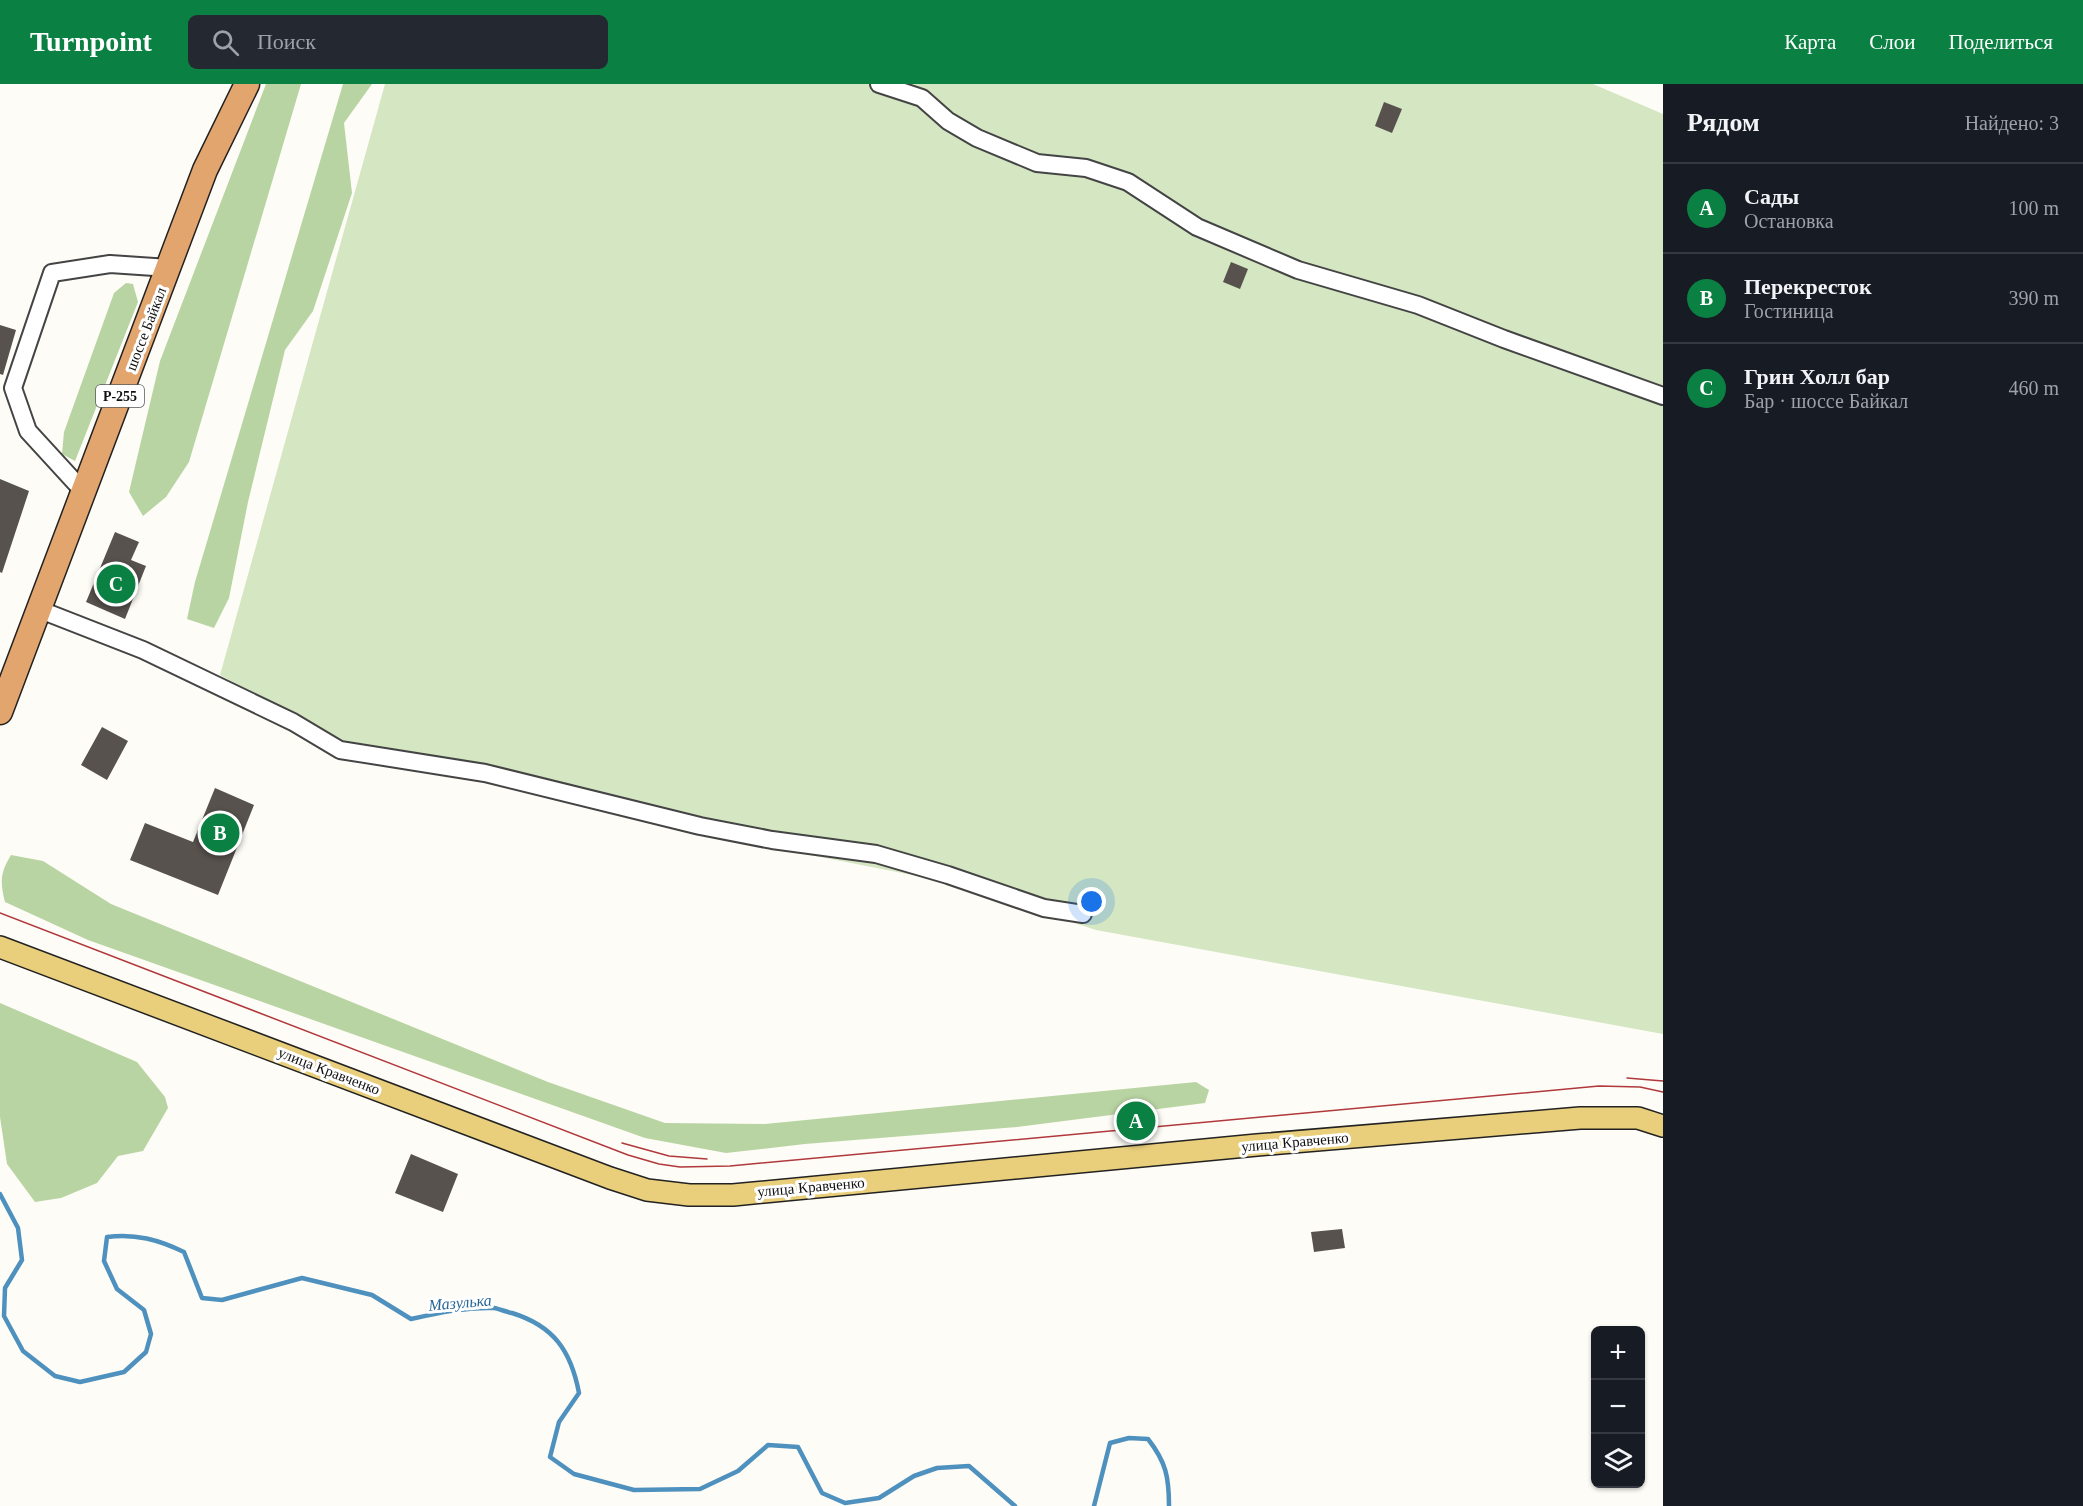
<!DOCTYPE html>
<html lang="ru">
<meta charset="utf-8">
<style>
:root{--surface:#171b24;--page:#242831;--text:#f1f3f6;--muted:#9ea1a6;--line:#363941;--accent:#0b8043}
body{margin:0;font-family:"Times New Roman",serif;background:var(--page);color:var(--text)}
.controls{position:absolute;right:18px;bottom:18px;display:grid;overflow:hidden;border-radius:9px;box-shadow:0 2px 4px #0004}
.controls button{width:54px;height:54px;display:grid;place-items:center;padding:0;border:0;border-bottom:2px solid var(--line);background:var(--surface);color:var(--text);font:30px sans-serif}
.you{position:absolute;left:1092px;top:818px;width:21px;height:21px;margin:-15px;border:4px solid #fff;border-radius:50%;background:#1a73e8;box-shadow:0 0 0 9px #1a73e833}
.badge{display:grid;place-items:center;width:39px;height:39px;border-radius:50%;background:var(--accent);color:#fff;font-size:20px;font-weight:700}
.pin{position:absolute;translate:-50% -50%;border:3px solid #fff;box-shadow:0 2px 6px #0006}
.list{margin:0;padding:0;list-style:none}
h2{display:flex;justify-content:space-between;align-items:center;height:78px;margin:0;padding:0 24px;font-size:26px}
h2 small{font-size:20px;font-weight:400;color:var(--muted)}
.list li{display:grid;grid-template-columns:39px 1fr auto;gap:18px;align-items:center;box-sizing:border-box;height:90px;padding:0 24px;border-top:2px solid var(--line)}
.list b{display:block;font-size:22px;white-space:nowrap}
.list p{margin:0;font-size:20px;white-space:nowrap;color:var(--muted)}
.list em{font-size:20px;font-style:normal;color:var(--muted)}
.icon{flex:none;width:33px;height:33px;fill:none;stroke:currentColor;stroke-width:2;stroke-linecap:round;stroke-linejoin:round}
.map{position:relative;flex:none;width:1663px;height:1422px;overflow:hidden}
header{display:flex;align-items:center;gap:36px;box-sizing:border-box;height:84px;padding:0 30px;background:var(--accent);color:#fff}
header strong{font-size:28px}
nav{display:flex;gap:33px;margin-inline-start:auto;font-size:21px}
.search{width:420px;height:54px;background:var(--page);display:flex;align-items:center;gap:15px;box-sizing:border-box;padding:0 21px;border-radius:9px;color:var(--muted);font-size:22px}
main{display:flex}
aside{flex:1;background:var(--surface)}
.map>svg:first-child{display:block}
.green{fill:#d4e6c2}
.forest{fill:#b9d4a3}
.lines{fill:none;stroke-linecap:round;stroke-linejoin:round}
.stream{stroke:#4f91be;stroke-width:4.5}
.building{fill:#58524e}
.minor-casing{stroke:#444;stroke-width:20}
.major-casing{stroke:#222;stroke-width:24}
.highway-casing{stroke:#222;stroke-width:27}
.minor{stroke:#fff;stroke-width:16}
.major{stroke:#e9cf7b;stroke-width:21}
.highway{stroke:#e3a56e;stroke-width:24}
.tram{stroke:#b1383c;stroke-width:1.5}
.labels{text-anchor:middle;stroke-width:6;stroke-linejoin:round;paint-order:stroke}
.shield{fill:#fff;stroke:#585858;stroke-width:1.5}
.shield-label{font-size:14px;font-weight:bold;fill:#111}
.street-label{font-size:15px;fill:#111;stroke:#fff}
.water-label{font-size:16px;font-style:italic;fill:#276495;stroke:#fff}
</style>
<header>
<strong>Turnpoint</strong>
<div class="search"><svg class="icon" aria-label="search" viewBox="0 0 24 24"><circle cx="10" cy="10" r="6"/><path d="M15 15l6 6"/></svg>Поиск</div>
<nav><a>Карта</a><a>Слои</a><a>Поделиться</a></nav>
</header>
<main>
<div class="map">
<svg width="1663" height="1422" viewBox="0 0 1663 1422">
<rect width="100%" height="100%" fill="#fefcf6"/>
<path class="green" d="M 385,0 L 1593,0 L 1663,30 L 1663,950 L 1096,846 L 948,798 L 668,743 L 350,663 L 220,591 Z"/>
<path class="forest" d="M 266,0 L 301,0 L 189,378 L 166,413 L 143,432 L 129,408 L 160,277 Z
M 343,0 L 372,0 L 344,39 L 352,109 L 313,227 L 285,266 L 248,418 L 229,514 L 214,544 L 187,535 L 195,498 Z
M 126,199 L 133,200 L 138,218 L 75,377 L 62,370 L 64,348 L 114,209 Z
M 11,771 L 43,777 L 111,820 L 548,998 L 665,1039 L 765,1040 L 1196,998 L 1209,1006 L 1205,1019 L 1017,1043 L 805,1060 L 726,1069 L 645,1054 L 88,856 L 5,818 C 0,798 0,789 11,771 Z
M 0,919 L 137,978 L 165,1013 L 168,1024 L 143,1067 L 118,1072 L 97,1099 L 61,1114 L 35,1118 L 7,1080 L 0,1033 Z"/>
<g class="lines">
<path class="stream" d="M 0,1110 L 18,1144 L 22,1176 L 5,1204 L 4,1232 L 23,1267 L 55,1292 L 80,1298 L 124,1288 L 146,1268 L 151,1250 L 144,1226 L 117,1205 L 104,1177 L 107,1153 C 135,1149 159,1156 184,1168 L 202,1214 L 222,1216 L 302,1194 L 372,1211 L 411,1235 C 438,1229 466,1223 494,1224 C 500,1225 506,1228 512,1229 C 554,1242 571,1267 579,1309 L 559,1338 L 550,1373 L 574,1390 L 634,1406 L 700,1405 L 738,1387 L 768,1361 L 798,1363 L 822,1409 L 845,1419 L 879,1414 L 914,1392 L 937,1384 L 969,1382 L 1015,1422
M 1094,1422 L 1110,1359 L 1129,1354 L 1148,1355 C 1166,1378 1169,1393 1169,1422"/>
</g>
<path class="building" d="M 1384,18 L 1402,25 L 1392,49 L 1375,42 Z
M 1231,178 L 1248,185 L 1240,205 L 1223,198 Z
M 0,241 L 16,246 L 3,291 L 0,290 Z
M 0,395 L 29,407 L 2,489 L 0,488 Z
M 115,448 L 139,458 L 131,476 L 146,482 L 125,535 L 86,518 Z
M 102,643 L 128,657 L 107,696 L 81,681 Z
M 215,704 L 254,721 L 218,811 L 130,776 L 145,739 L 193,758 Z
M 411,1070 L 458,1090 L 443,1128 L 395,1109 Z
M 1342,1145 L 1345,1164 L 1314,1168 L 1311,1148 Z"/>
<g class="lines">
<defs>
<path id="minor" d="M 879,0 L 922,14 L 948,37 L 977,54 L 1037,79 L 1086,84 L 1128,98 L 1197,143 L 1298,186 L 1418,221 L 1504,255 L 1663,312
M 83,407 L 28,347 L 13,304 L 52,189 L 110,180 L 169,184
M 38,525 L 143,566 L 293,638 L 340,666 L 485,689 L 700,742 L 772,756 L 876,770 L 948,791 L 1044,824 L 1083,830"/>
<path id="major" d="M 0,863 L 610,1094 L 647,1106 L 689,1111 L 733,1111 L 1257,1061 L 1580,1034 L 1638,1034 L 1663,1042"/>
<path id="highway" d="M 0,628 L 205,86 L 247,0"/>
</defs>
<use href="#minor" class="minor-casing"/>
<use href="#major" class="major-casing"/>
<use href="#highway" class="highway-casing"/>
<use href="#minor" class="minor"/>
<use href="#major" class="major"/>
<use href="#highway" class="highway"/>
<path class="tram" d="M 0,829 L 628,1071 L 659,1080 L 680,1083 L 730,1082 L 1599,1002 L 1640,1003 L 1663,1008
M 1627,994 L 1663,997
M 622,1059 L 669,1072 L 707,1075"/>
</g>
<g class="labels">
<rect class="shield" x="96" y="301" width="48" height="22" rx="4.5"/>
<g class="shield-label">
<text x="120" y="317">Р-255</text>
</g>
<g class="street-label">
<text transform="translate(146 245) rotate(-69)" y="5">шоссе Байкал</text>
<text transform="translate(329 987) rotate(21)" y="5">улица Кравченко</text>
<text transform="translate(1295 1058) rotate(-5)" y="5">улица Кравченко</text>
<text transform="translate(811 1103) rotate(-5)" y="5">улица Кравченко</text>
</g>
<g class="water-label">
<text transform="translate(460 1218) rotate(-5)" y="6">Мазулька</text>
</g>
</g>
</svg>
<div class="controls">
<button>+</button>
<button>−</button>
<button><svg class="icon" aria-label="layers" viewBox="0 0 24 24"><path d="M12 4l9 5-9 5-9-5zM3 14l9 5 9-5"/></svg></button>
</div>
<div class="you"></div>
<div class="pin badge" style="left:1136px;top:1037px">A</div>
<div class="pin badge" style="left:220px;top:749px">B</div>
<div class="pin badge" style="left:116px;top:500px">C</div>
</div>
<aside>
<h2>Рядом<small>Найдено: 3</small></h2>
<ul class="list">
<li><span class="badge">A</span><div><b>Сады</b><p>Остановка</p></div><em>100 m</em></li>
<li><span class="badge">B</span><div><b>Перекресток</b><p>Гостиница</p></div><em>390 m</em></li>
<li><span class="badge">C</span><div><b>Грин Холл бар</b><p>Бар · шоссе Байкал</p></div><em>460 m</em></li>
</ul>
</aside>
</main>
